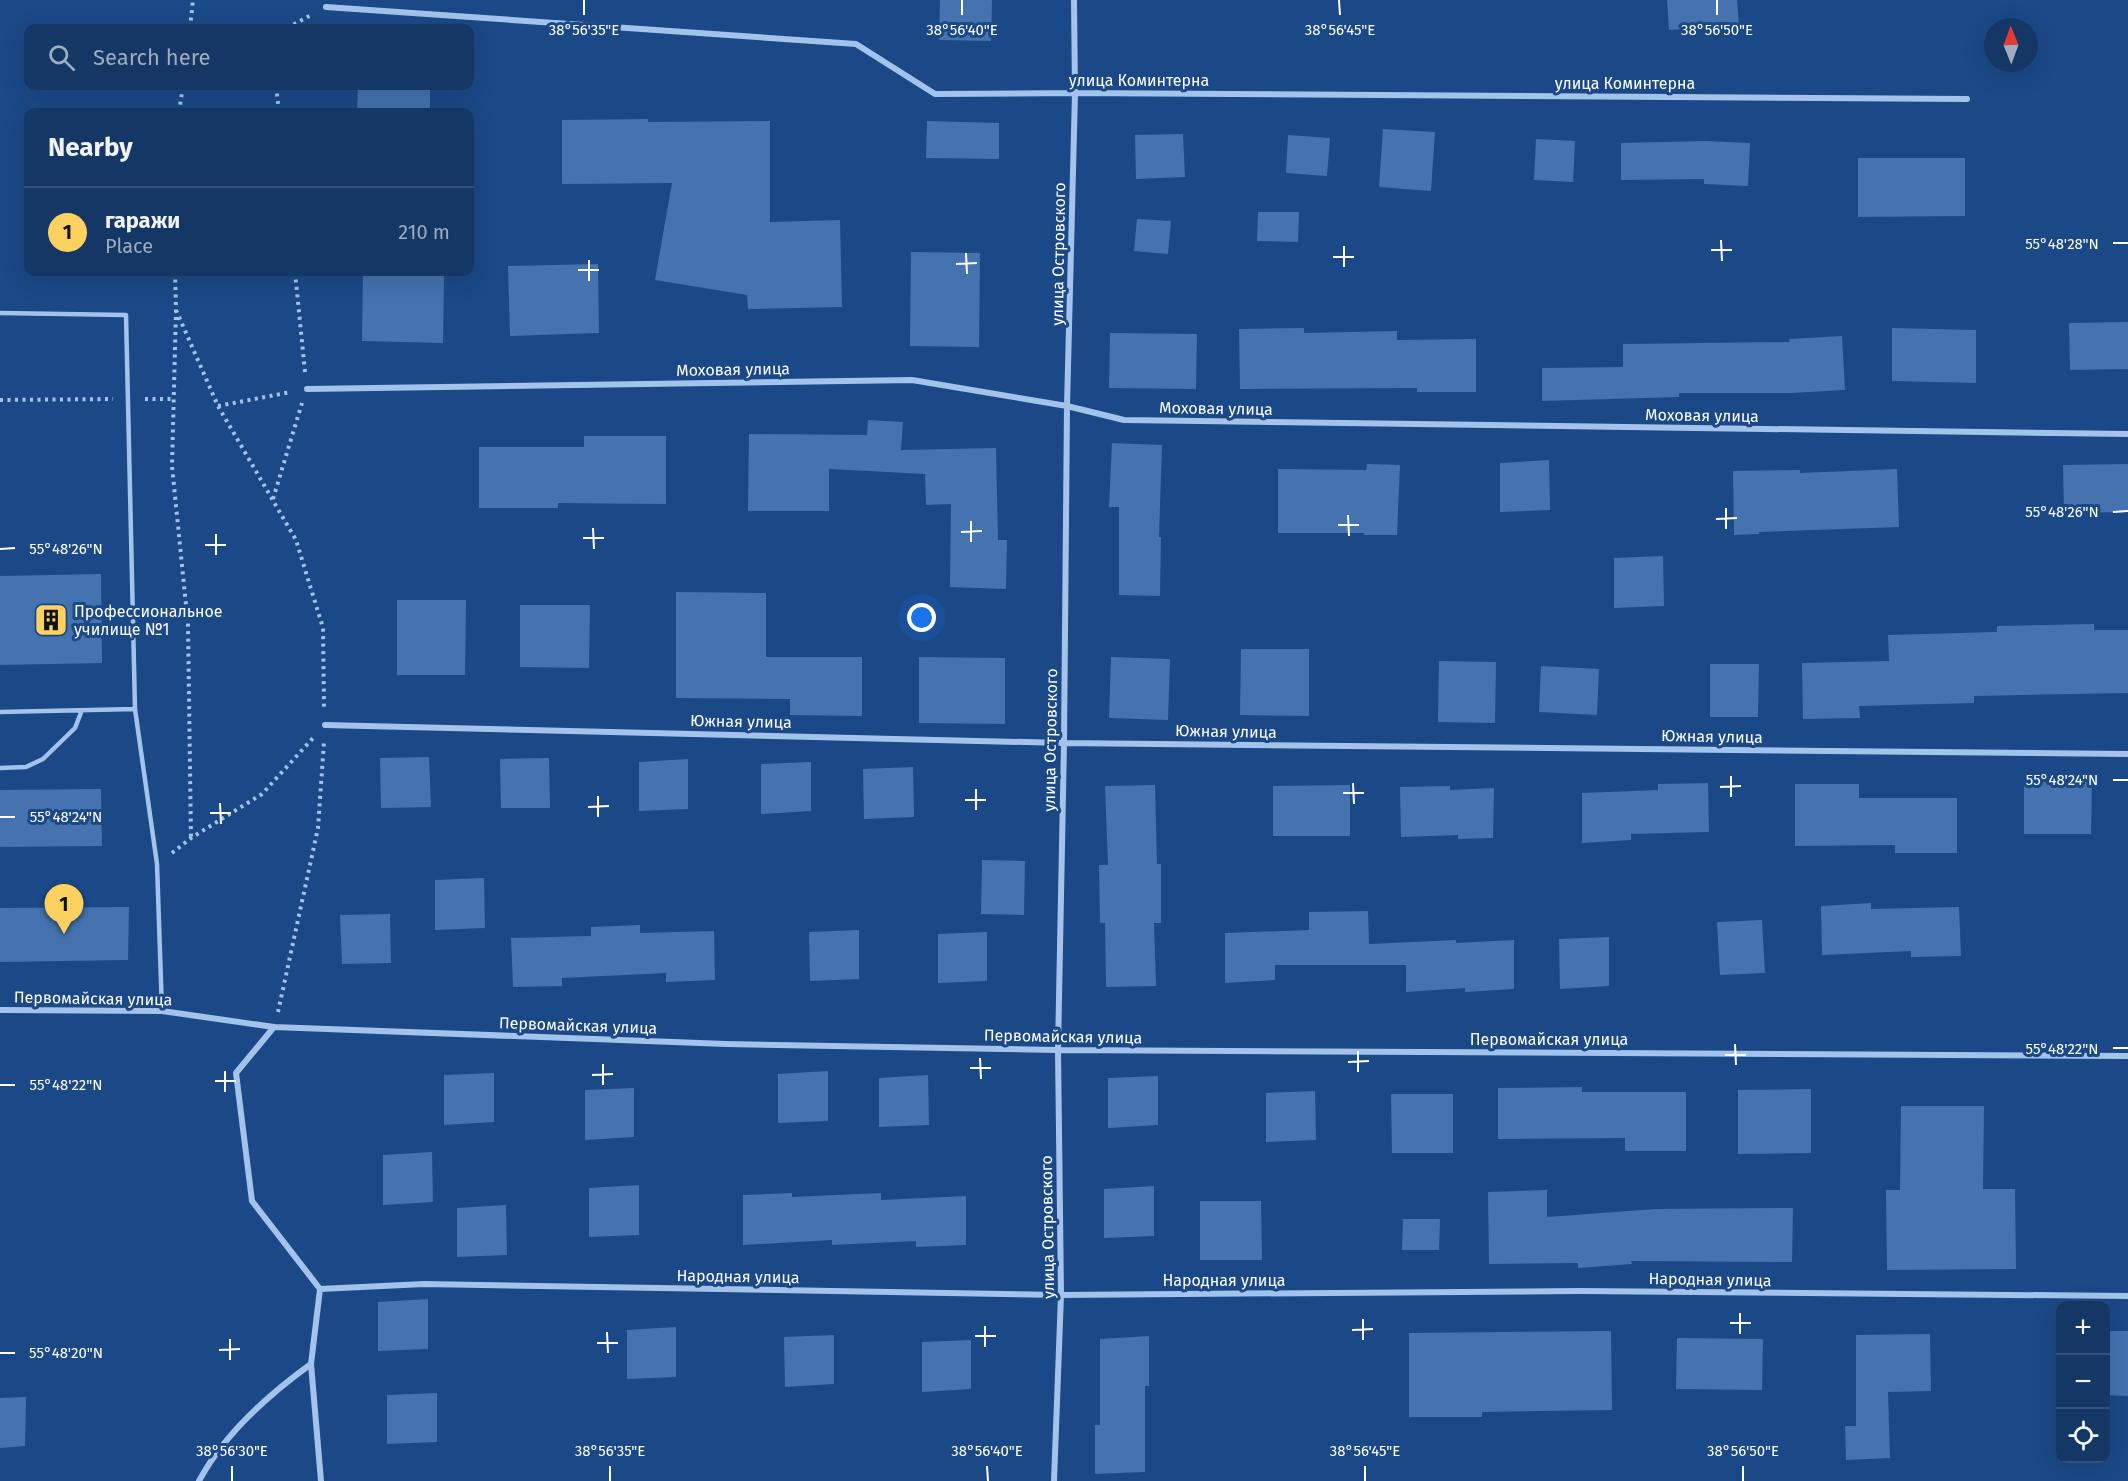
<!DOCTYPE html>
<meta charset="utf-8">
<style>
:root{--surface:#143765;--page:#1d3f6b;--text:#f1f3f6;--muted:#9dacbf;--line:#335179;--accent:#fdd15f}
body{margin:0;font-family:"Fira Sans",sans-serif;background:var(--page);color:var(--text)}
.controls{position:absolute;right:18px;bottom:18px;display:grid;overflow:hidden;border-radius:12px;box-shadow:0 6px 24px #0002}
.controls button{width:54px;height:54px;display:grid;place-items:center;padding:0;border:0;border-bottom:2px solid var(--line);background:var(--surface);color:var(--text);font:30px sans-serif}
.compass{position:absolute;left:1984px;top:18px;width:54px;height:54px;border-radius:50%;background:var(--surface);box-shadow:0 6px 24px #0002;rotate:359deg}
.you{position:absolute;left:922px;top:618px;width:21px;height:21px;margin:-15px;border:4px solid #fff;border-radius:50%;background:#1a73e8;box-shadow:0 0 0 9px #1a73e833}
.badge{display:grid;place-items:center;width:39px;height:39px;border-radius:50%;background:var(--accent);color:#111;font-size:20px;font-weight:700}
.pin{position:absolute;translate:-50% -50px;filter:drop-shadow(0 2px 3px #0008)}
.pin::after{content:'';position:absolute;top:32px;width:21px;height:18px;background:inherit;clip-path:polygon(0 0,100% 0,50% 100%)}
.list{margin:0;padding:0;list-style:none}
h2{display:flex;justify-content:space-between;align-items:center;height:78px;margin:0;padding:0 24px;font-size:26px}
h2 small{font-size:20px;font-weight:400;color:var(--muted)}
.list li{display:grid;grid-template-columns:39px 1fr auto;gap:18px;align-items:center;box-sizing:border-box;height:90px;padding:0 24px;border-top:2px solid var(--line)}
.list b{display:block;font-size:22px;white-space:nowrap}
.list p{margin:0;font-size:20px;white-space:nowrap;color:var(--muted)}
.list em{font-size:20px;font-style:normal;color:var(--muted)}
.icon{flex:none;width:33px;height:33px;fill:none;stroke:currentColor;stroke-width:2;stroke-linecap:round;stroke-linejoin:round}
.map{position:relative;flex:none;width:2128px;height:1481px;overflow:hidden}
.search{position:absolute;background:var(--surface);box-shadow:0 6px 24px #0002;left:24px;top:24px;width:450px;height:66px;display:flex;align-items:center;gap:15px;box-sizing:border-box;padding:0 21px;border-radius:12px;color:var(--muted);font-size:22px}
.panel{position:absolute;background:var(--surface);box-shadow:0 6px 24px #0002;left:24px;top:108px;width:450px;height:168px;border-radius:12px}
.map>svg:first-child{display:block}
.building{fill:#4473b0}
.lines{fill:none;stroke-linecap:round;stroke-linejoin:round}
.path{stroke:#a3c3ec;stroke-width:4;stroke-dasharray:3 4.5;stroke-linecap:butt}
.service{stroke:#a3c3ec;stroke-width:4.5}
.minor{stroke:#a3c3ec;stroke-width:6}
.ticks{fill:none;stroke:#fff;stroke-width:2}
.labels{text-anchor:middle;stroke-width:6;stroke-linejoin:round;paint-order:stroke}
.street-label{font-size:16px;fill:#fff;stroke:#1b4987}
.poi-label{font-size:16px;fill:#fff;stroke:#1b4987;text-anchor:start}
.ticks-label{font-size:15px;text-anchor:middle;fill:#fff;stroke:#1b4987;stroke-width:6;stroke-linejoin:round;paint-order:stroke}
</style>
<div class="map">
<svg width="2128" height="1481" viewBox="0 0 2128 1481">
<rect width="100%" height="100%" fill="#1b4987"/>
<path class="building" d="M 940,0 L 992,0 L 991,41 L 939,40 Z
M 1667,0 L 1737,0 L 1739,25 L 1669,30 Z
M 358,86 L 430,86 L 430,112 L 357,110 Z
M 648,119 L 648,122 L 770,121 L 770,222 L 840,220 L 842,307 L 748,309 L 747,295 L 655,280 L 672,183 L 562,184 L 562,120 Z
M 927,121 L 999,123 L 999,159 L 926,158 Z
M 1383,129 L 1435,132 L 1431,191 L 1379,187 Z
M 1183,134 L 1185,177 L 1136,179 L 1135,135 Z
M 1288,135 L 1330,138 L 1327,176 L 1286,173 Z
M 1536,139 L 1575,141 L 1573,182 L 1534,180 Z
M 1706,141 L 1750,143 L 1748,186 L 1704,184 L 1704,179 L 1621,180 L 1621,143 Z
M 1858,158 L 1965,158 L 1965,216 L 1858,217 Z
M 1258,212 L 1299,212 L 1298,242 L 1257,241 Z
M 1137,219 L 1171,221 L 1168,254 L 1134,251 Z
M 911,252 L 980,253 L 979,347 L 910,346 Z
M 598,264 L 599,333 L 510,336 L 508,266 Z
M 363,272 L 444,272 L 443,343 L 362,341 Z
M 2128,322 L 2128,369 L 2070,370 L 2069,323 Z
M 1304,328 L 1304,333 L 1397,331 L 1397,340 L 1476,339 L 1476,392 L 1417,392 L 1417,388 L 1240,389 L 1239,329 Z
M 1892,328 L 1976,330 L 1976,383 L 1892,381 Z
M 1110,333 L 1197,334 L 1196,389 L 1109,388 Z
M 1842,336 L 1845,390 L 1792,393 L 1679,393 L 1679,397 L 1542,401 L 1542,368 L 1623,367 L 1623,344 L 1790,342 L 1789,339 Z
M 868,420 L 903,422 L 901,450 L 996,448 L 998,540 L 1007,540 L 1006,589 L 950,587 L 951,504 L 926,505 L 925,474 L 829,469 L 829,511 L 748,511 L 749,434 L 867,435 Z
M 584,436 L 666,436 L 666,504 L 558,503 L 558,508 L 479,508 L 479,447 L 584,447 Z
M 1112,443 L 1162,445 L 1159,537 L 1161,537 L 1160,596 L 1119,595 L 1119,507 L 1109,507 Z
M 1549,460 L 1550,510 L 1500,512 L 1500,463 Z
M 1367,464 L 1400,465 L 1397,535 L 1364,535 L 1364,533 L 1278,533 L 1278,469 L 1366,470 Z
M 2128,464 L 2128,512 L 2064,513 L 2063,465 Z
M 1897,469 L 1899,527 L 1759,532 L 1759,534 L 1734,535 L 1733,471 L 1800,470 L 1800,473 Z
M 1663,556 L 1664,606 L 1614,608 L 1614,558 Z
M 101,574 L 102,663 L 0,665 L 0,576 Z
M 676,592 L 766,593 L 766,657 L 862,657 L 862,716 L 790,715 L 790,699 L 676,698 Z
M 397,600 L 466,600 L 465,675 L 397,675 Z
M 520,605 L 590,605 L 589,668 L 520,667 Z
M 2094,624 L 2094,630 L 2128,630 L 2128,693 L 1974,696 L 1974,703 L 1859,706 L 1860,718 L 1803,719 L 1802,663 L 1889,661 L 1888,635 L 1997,632 L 1997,626 Z
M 1241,649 L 1309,649 L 1309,716 L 1240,715 Z
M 919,657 L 1005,658 L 1005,724 L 919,723 Z
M 1111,657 L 1170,659 L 1168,720 L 1109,718 Z
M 1439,661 L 1496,662 L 1495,723 L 1438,722 Z
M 1710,664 L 1759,664 L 1758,717 L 1710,717 Z
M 1541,666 L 1599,669 L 1597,715 L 1539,712 Z
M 429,757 L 431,807 L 381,808 L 380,758 Z
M 549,758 L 550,808 L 501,808 L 500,759 Z
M 688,759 L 688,809 L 639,811 L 639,762 Z
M 811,762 L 811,811 L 761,814 L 761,764 Z
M 913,767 L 914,817 L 864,819 L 863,769 Z
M 2024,782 L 2092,782 L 2091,834 L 2024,834 Z
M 1708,783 L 1709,832 L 1631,834 L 1631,840 L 1582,843 L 1582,793 L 1658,790 L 1658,784 Z
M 1795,784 L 1859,784 L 1859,798 L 1957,798 L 1957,853 L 1895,853 L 1895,845 L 1795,846 Z
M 1155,785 L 1157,864 L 1161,864 L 1161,923 L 1154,923 L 1156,986 L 1106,987 L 1105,923 L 1100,923 L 1099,865 L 1108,865 L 1105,786 Z
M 1350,785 L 1350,836 L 1273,836 L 1273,786 Z
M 1450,786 L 1450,790 L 1494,788 L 1493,838 L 1458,839 L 1458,835 L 1401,837 L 1400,787 Z
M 101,789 L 102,846 L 0,847 L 0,790 Z
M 982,860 L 1025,861 L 1024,915 L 981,914 Z
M 484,878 L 485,928 L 435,930 L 435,880 Z
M 1871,903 L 1871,909 L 1959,907 L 1961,956 L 1911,957 L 1911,951 L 1822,955 L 1821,906 Z
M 129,907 L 128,960 L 0,962 L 0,908 Z
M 1368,911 L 1369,944 L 1456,940 L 1456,943 L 1514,940 L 1514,989 L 1465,992 L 1465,988 L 1406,992 L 1406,965 L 1275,965 L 1275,980 L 1225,983 L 1225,933 L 1309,930 L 1309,912 Z
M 390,914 L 391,963 L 342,964 L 340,915 Z
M 1762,920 L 1765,973 L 1720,975 L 1717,922 Z
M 640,925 L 640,933 L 714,931 L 715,980 L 666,982 L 666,973 L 562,978 L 562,986 L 513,987 L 511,938 L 591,936 L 591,927 Z
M 859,930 L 859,979 L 810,981 L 809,932 Z
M 987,932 L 987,981 L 938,983 L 938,934 Z
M 1609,937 L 1609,986 L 1560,989 L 1559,939 Z
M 828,1071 L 828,1121 L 778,1123 L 778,1074 Z
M 494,1073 L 494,1122 L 444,1125 L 444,1075 Z
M 928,1075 L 929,1125 L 879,1127 L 879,1078 Z
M 1158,1076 L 1158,1125 L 1108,1128 L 1108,1078 Z
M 1582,1087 L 1582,1092 L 1686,1092 L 1686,1151 L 1625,1151 L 1625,1138 L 1498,1139 L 1498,1088 Z
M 634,1088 L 634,1137 L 585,1140 L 585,1090 Z
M 1811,1089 L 1811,1153 L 1738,1154 L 1738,1090 Z
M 1315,1091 L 1316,1140 L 1266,1142 L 1266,1093 Z
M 1391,1094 L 1453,1094 L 1453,1153 L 1392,1153 Z
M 1901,1106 L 1984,1106 L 1983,1189 L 2015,1189 L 2016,1269 L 1887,1270 L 1886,1190 L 1900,1190 Z
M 432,1152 L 433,1202 L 383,1205 L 383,1155 Z
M 639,1185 L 639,1235 L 589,1237 L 589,1188 Z
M 1154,1186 L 1154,1236 L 1104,1238 L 1104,1189 Z
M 1547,1190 L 1547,1217 L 1656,1209 L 1793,1208 L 1792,1262 L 1631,1261 L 1632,1264 L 1578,1268 L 1578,1263 L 1489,1264 L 1488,1192 Z
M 792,1193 L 792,1197 L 881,1193 L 881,1200 L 966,1196 L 966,1245 L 916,1247 L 916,1241 L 832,1245 L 832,1240 L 743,1245 L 743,1195 Z
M 1200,1201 L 1261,1201 L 1262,1260 L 1200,1260 Z
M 506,1205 L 507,1255 L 457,1257 L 457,1208 Z
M 1403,1219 L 1440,1219 L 1439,1250 L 1402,1250 Z
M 428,1299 L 428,1349 L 378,1351 L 378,1302 Z
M 676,1327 L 676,1377 L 627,1379 L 627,1330 Z
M 1611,1331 L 1612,1410 L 1482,1412 L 1482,1417 L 1409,1417 L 1409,1333 Z
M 2106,1331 L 2128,1331 L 2128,1396 L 2106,1395 Z
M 1930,1334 L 1931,1391 L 1888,1392 L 1890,1458 L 1846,1460 L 1845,1426 L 1856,1426 L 1856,1335 Z
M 834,1335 L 834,1384 L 785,1387 L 784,1337 Z
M 1149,1336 L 1149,1386 L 1145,1386 L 1145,1472 L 1095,1474 L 1095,1425 L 1100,1425 L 1100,1339 Z
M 1677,1338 L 1763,1339 L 1762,1390 L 1676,1389 Z
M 971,1340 L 971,1389 L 922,1392 L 922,1342 Z
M 437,1393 L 437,1442 L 387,1444 L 387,1395 Z
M 26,1397 L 25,1446 L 0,1448 L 0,1398 Z"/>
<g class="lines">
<path class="path" d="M 190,28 L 193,0
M 287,28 L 313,14
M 276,86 L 279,112
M 179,112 L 183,86
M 175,272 L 176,310 L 172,466 L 188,625 L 191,838
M 295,272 L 305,372
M 176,310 L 218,406 L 296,540 L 323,628 L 324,707
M 145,399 L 174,399
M 0,400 L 113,399
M 218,406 L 291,392
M 273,499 L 302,403
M 172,853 L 191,838 L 262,794 L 314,737
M 278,1012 L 318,828 L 324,742"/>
<path class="service" d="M 0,313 L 126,315 L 135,709 L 157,864 L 162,1011
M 0,712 L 135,709
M 0,768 L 26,767 L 43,759 L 75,728 L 82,710"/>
<path class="minor" d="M 326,7 L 856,44 L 935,94 L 1075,93 L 1967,99
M 307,389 L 912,380 L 1067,406 L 1124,420 L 2128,434
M 325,725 L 1064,743 L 2128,754
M 0,1010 L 162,1011 L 274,1027 L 726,1044 L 1058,1050 L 2128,1056
M 274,1027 L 236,1073 L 252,1201 L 320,1289 L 311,1364 L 321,1481
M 320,1289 L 424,1284 L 1061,1295 L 1580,1291 L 2128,1296
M 199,1481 C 224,1434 268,1395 311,1364
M 1054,1481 L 1061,1295 L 1058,1050 L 1064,743 L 1067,406 L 1075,93 L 1074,0"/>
</g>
<path class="ticks" d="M 584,0 L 584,15M 962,0 L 962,15M 1339,0 L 1340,15M 1717,0 L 1717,15M 1721,240 L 1722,261M 2113,243 L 2128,243M 1344,246 L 1344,267M 1711,250 L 1732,250M 966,253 L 967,274M 1333,257 L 1354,257M 589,260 L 589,281M 956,264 L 977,263M 578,270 L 599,270M 1726,508 L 1726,529M 2113,512 L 2128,511M 1348,515 L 1349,536M 1716,519 L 1737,518M 971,521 L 971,542M 1338,525 L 1359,525M 593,528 L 594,549M 961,532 L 982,531M 216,534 L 216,555M 583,538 L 604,538M 205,545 L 226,545M 0,549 L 15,548M 1731,776 L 1731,797M 2113,780 L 2128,780M 1353,783 L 1354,804M 1720,787 L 1741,786M 976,789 L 976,810M 1343,793 L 1364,793M 598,796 L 598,817M 965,800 L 986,800M 220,803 L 221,824M 588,807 L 609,806M 210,813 L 231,813M 0,817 L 15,817M 1735,1044 L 1736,1065M 2113,1048 L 2128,1048M 1358,1051 L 1358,1072M 1725,1055 L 1746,1055M 980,1058 L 981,1079M 1348,1062 L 1369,1061M 603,1064 L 603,1085M 970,1068 L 991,1068M 225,1071 L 225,1092M 592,1075 L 613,1074M 215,1081 L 236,1081M 0,1085 L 15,1085M 1740,1313 L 1740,1334M 1363,1319 L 1363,1340M 1730,1323 L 1751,1323M 985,1326 L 985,1347M 1352,1330 L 1373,1329M 607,1332 L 608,1353M 975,1336 L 996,1336M 230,1339 L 230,1360M 597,1343 L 618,1343M 219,1350 L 240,1349M 0,1353 L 15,1353M 232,1466 L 232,1481M 610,1466 L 610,1481M 987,1466 L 988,1481M 1365,1466 L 1365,1481M 1743,1466 L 1743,1481"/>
<defs>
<symbol id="building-square" viewBox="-11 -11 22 22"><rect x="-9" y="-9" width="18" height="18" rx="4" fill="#fdd15f" stroke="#1b4987"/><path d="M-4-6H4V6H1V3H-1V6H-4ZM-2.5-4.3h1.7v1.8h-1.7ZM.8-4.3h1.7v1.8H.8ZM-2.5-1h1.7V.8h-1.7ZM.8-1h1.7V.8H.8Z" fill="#111"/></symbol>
</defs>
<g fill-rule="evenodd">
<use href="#building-square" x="32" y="601" width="38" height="38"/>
</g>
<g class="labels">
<g class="street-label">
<text x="1139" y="86">улица Коминтерна</text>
<text x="1625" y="89">улица Коминтерна</text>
<text transform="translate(1058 254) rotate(-89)" y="6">улица Островского</text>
<text transform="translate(733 369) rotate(-1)" y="6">Моховая улица</text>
<text transform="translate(1216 408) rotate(1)" y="6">Моховая улица</text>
<text transform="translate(1702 415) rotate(1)" y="6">Моховая улица</text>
<text transform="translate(741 721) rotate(1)" y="6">Южная улица</text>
<text transform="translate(1226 731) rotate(1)" y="6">Южная улица</text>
<text transform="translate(1712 736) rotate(1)" y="6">Южная улица</text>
<text transform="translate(1050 740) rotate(-89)" y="6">улица Островского</text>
<text transform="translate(93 998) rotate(1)" y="6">Первомайская улица</text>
<text transform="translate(578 1025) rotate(2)" y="6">Первомайская улица</text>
<text transform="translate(1063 1036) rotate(1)" y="6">Первомайская улица</text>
<text x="1549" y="1045">Первомайская улица</text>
<text transform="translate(1047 1227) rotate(-91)" y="6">улица Островского</text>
<text transform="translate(738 1276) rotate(1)" y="6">Народная улица</text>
<text transform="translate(1710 1279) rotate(1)" y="6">Народная улица</text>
<text x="1224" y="1286">Народная улица</text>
</g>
<g class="poi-label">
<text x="74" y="617">Профессиональное<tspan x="74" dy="18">училище №1</tspan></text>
</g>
</g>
<g class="ticks-label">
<text x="584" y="35">38°56'35"E</text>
<text x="962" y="35">38°56'40"E</text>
<text x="1340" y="35">38°56'45"E</text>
<text x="1717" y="35">38°56'50"E</text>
<text x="2062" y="249">55°48'28"N</text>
<text x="2062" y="517">55°48'26"N</text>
<text x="66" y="554">55°48'26"N</text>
<text x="2062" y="785">55°48'24"N</text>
<text x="66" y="822">55°48'24"N</text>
<text x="2062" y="1054">55°48'22"N</text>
<text x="66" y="1090">55°48'22"N</text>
<text x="66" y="1358">55°48'20"N</text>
<text x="232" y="1456">38°56'30"E</text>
<text x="610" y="1456">38°56'35"E</text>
<text x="987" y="1456">38°56'40"E</text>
<text x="1365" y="1456">38°56'45"E</text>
<text x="1743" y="1456">38°56'50"E</text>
</g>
</svg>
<div class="controls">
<button>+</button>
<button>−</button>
<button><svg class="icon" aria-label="locate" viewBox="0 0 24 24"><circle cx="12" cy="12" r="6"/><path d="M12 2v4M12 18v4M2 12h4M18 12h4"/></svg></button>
</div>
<svg class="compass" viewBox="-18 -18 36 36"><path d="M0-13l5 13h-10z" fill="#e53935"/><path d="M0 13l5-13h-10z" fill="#9dacbf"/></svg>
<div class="you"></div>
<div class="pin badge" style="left:64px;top:934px">1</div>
<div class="search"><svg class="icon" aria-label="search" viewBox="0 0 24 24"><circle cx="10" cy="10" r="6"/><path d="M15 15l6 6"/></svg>Search here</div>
<section class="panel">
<h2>Nearby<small></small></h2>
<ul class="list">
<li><span class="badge">1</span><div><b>гаражи</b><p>Place</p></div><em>210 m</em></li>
</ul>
</section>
</div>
